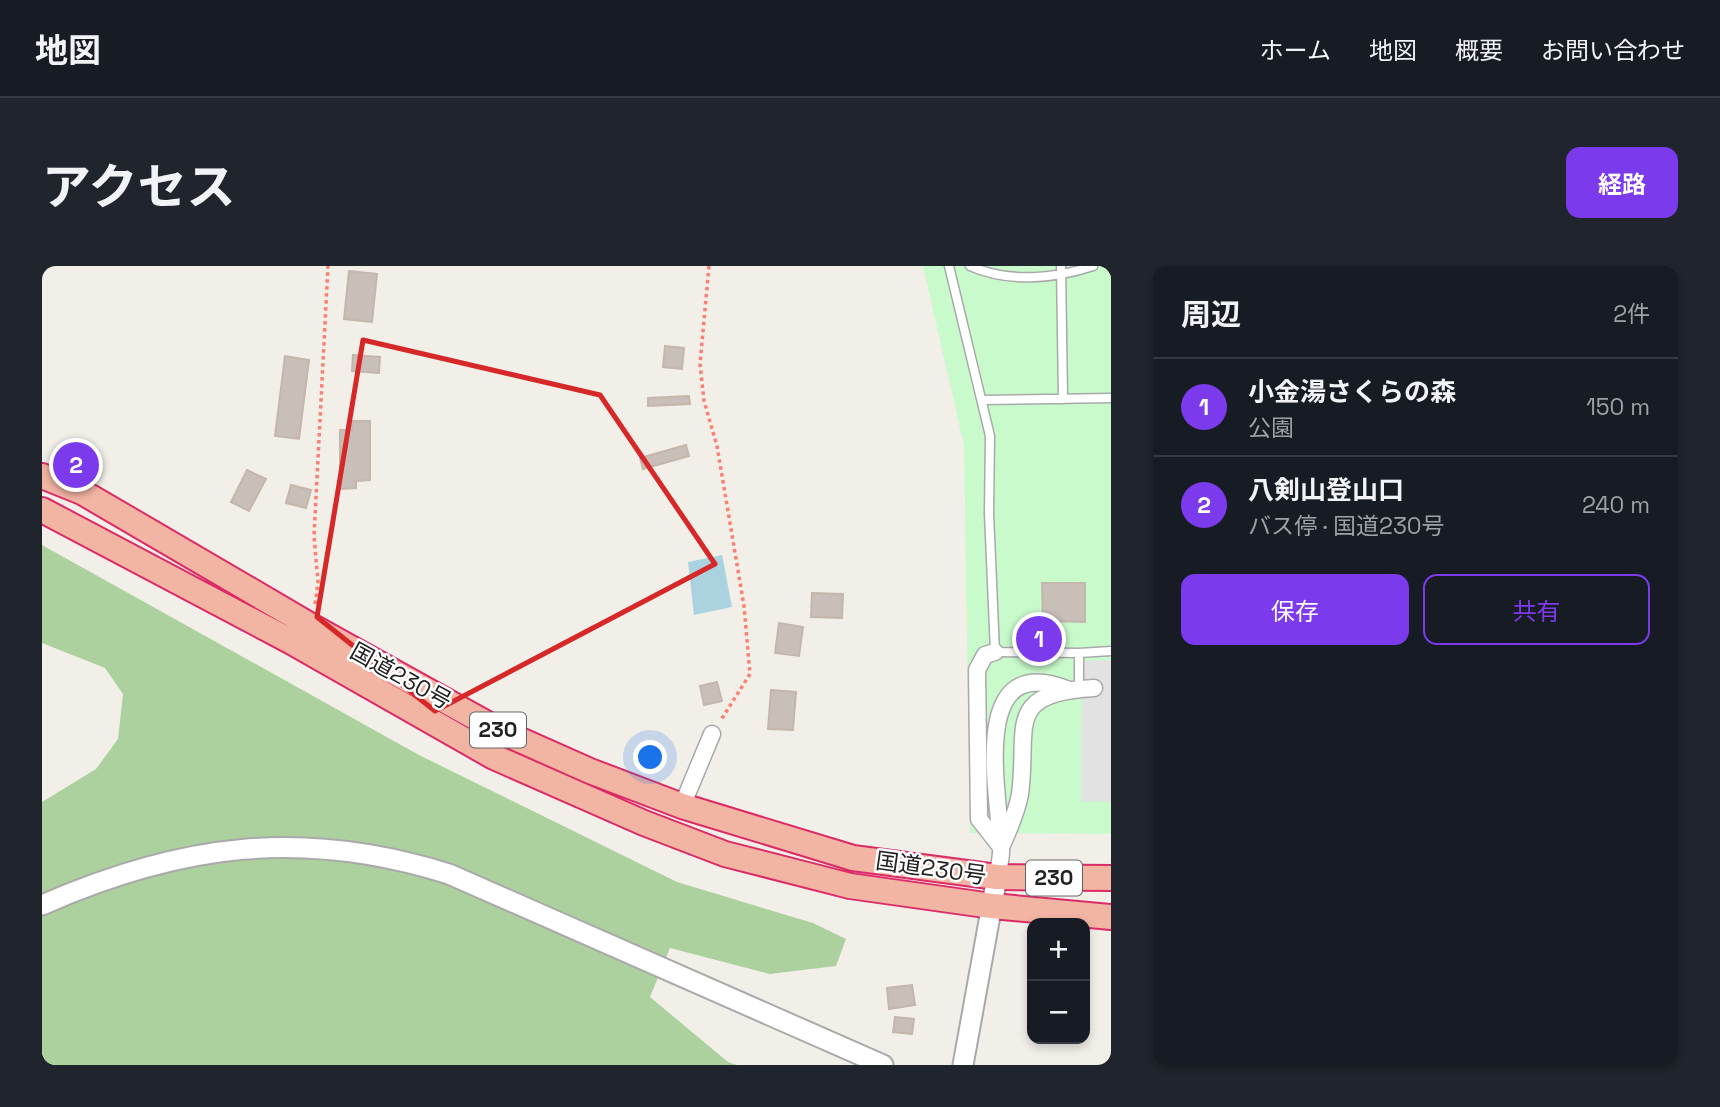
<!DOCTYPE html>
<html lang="ja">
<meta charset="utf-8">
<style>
:root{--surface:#171b24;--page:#20242c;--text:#f1f3f6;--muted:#9ea1a6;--line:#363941;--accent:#7c3aed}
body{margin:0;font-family:"Space Grotesk","Noto Sans JP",sans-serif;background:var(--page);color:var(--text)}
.controls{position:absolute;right:21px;bottom:21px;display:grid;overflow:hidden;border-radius:14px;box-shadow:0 4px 10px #0003}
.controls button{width:63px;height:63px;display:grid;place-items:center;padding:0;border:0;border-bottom:2px solid var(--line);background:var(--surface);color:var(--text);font:35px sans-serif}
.you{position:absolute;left:609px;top:492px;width:24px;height:24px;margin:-18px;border:5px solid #fff;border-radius:50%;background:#1a73e8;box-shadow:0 0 0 10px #1a73e833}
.badge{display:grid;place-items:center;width:46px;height:46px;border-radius:50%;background:var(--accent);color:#fff;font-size:23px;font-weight:700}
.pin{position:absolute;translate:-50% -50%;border:4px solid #fff;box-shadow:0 2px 7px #0006}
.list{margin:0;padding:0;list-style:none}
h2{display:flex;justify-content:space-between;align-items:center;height:91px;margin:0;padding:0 28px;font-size:30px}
h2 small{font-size:23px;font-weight:400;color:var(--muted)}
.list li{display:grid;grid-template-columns:46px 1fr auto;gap:21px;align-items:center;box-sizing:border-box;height:98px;padding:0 28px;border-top:2px solid var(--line)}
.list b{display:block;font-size:26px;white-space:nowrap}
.list p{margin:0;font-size:23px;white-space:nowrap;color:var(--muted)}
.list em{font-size:23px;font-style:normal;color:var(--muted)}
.actions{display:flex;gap:14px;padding:21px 28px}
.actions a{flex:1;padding:16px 0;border:2px solid var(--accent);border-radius:14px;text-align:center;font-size:24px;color:var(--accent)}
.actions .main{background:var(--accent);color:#fff}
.map{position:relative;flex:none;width:1069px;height:799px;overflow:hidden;border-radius:14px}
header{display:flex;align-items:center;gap:42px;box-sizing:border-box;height:98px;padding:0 35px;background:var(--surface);border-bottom:2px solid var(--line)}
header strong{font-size:33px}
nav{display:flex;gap:38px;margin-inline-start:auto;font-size:24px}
.intro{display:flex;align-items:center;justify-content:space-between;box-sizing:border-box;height:168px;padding:0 42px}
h1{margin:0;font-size:49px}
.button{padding:18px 32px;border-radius:14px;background:var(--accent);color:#fff;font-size:24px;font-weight:700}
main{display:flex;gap:42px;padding:0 42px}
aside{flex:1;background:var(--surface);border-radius:14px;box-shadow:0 4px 10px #0003}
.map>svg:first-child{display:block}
.forest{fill:#add19e}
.park{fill:#c8facc}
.parking{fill:#e2e2e2}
.water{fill:#aad3df}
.building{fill:#c7bfb8;stroke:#c4b6ab;stroke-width:2}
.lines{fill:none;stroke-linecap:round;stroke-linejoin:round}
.service-casing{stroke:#a9a9a9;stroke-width:11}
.minor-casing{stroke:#a9a9a9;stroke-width:19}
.tertiary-casing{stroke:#a9a9a9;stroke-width:23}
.trunk-casing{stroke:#dc2a67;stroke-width:28}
.path{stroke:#fa8072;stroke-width:3.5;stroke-dasharray:3.5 3.5;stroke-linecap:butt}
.service{stroke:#fff;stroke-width:8}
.minor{stroke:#fff;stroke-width:16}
.tertiary{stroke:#fff;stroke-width:19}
.trunk{stroke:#f2b4a3;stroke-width:24}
.marked{fill:none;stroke:#d62828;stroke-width:5;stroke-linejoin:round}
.labels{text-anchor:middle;stroke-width:5;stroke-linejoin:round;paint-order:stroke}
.shield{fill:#fff;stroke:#646464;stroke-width:2}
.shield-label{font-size:21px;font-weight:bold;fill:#222}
.street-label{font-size:23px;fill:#222;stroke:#fff}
</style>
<header>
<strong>地図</strong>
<nav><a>ホーム</a><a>地図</a><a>概要</a><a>お問い合わせ</a></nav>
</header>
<div class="intro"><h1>アクセス</h1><a class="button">経路</a></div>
<main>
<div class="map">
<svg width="1069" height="799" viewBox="0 0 1069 799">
<rect width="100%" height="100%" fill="#f2efe9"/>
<path class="forest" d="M 0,279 L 377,489 L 635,616 L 771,657 L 804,673 L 794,700 L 728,708 L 628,682 L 608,731 L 686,796 L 695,799 L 0,799 L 0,536 L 54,503 L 76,473 L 81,428 L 63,402 L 0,377 Z"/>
<path class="park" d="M 881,0 L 1069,0 L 1069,568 L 928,567 L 922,180 Z"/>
<path class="parking" d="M 1069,394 L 1069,536 L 1039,535 L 1040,395 Z"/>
<path class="water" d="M 680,289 L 690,341 L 652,349 L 646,296 Z"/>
<path class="building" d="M 307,5 L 335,8 L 330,56 L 302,53 Z
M 623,80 L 642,82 L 640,103 L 621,101 Z
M 311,89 L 338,91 L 337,107 L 310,105 Z
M 243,90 L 267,94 L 257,173 L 233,170 Z
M 647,130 L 648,138 L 606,140 L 606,132 Z
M 310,155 L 328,155 L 328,214 L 314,215 L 314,222 L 298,223 L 298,164 L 310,164 Z
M 644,179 L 647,190 L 601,203 L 598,192 Z
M 205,204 L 224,213 L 207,245 L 189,236 Z
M 249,219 L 269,224 L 264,242 L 244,237 Z
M 1000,317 L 1043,317 L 1043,356 L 1001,355 Z
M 770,327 L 801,328 L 800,352 L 769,351 Z
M 737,357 L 761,361 L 757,390 L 733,387 Z
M 675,416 L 680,435 L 662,439 L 658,420 Z
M 729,424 L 754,426 L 751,464 L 726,463 Z
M 870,719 L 873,739 L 847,743 L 845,722 Z
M 853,751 L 872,753 L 870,768 L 851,766 Z"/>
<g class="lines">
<defs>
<path id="service" d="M 907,0 L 948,170 L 947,247 L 953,386 L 1037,387 L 1037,423
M 928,0 C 967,17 1012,13 1051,0
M 1019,0 L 1021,133
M 940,134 L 1069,132
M 1037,387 L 1069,385"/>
<path id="minor" d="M 953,386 L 943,389 L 935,404 L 937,553 L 959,581
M 640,540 L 670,468
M 960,579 C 967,563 975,546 978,528 C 987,461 961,427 1052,422
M 955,611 C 957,601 960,590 959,579 C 957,527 925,382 1027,424"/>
<path id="tertiary" d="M 0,639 C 139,578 260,562 407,608 L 841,799
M 921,799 L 955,611"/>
<path id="trunk" d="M 0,210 L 40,226 L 271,361 L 458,465 L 548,505 L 640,540 L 811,592 L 955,611 L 1069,612
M 0,244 L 250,376 L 452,491 L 602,557 L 683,588 L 808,620 L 950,640 L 1069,651"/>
</defs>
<use href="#service" class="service-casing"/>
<use href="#minor" class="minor-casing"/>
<use href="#tertiary" class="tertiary-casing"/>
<use href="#trunk" class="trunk-casing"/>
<path class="path" d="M 667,0 L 658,98 L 662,135 L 675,180 L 702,340 L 708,408 L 679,454
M 273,338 L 276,316 L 272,270 L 286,0"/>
<use href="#service" class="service"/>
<use href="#minor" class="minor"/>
<use href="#tertiary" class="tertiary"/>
<use href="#trunk" class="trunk"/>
</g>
<path class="marked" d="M 321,74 L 558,129 L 673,298 L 393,445 L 275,351 Z"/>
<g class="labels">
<g class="shield">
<rect x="428" y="446.5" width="56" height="35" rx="5"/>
<rect x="984" y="594.5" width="56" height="35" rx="5"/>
</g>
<g class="shield-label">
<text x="456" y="471">230</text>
<text x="1012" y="619">230</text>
</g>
<g class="street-label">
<text transform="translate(359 410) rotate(29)" y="8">国道230号</text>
<text transform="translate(889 602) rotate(8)" y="8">国道230号</text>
</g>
</g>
</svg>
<div class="controls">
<button>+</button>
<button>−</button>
</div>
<div class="you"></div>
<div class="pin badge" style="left:997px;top:373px">1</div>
<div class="pin badge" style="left:34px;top:199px">2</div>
</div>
<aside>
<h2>周辺<small>2件</small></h2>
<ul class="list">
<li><span class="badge">1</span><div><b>小金湯さくらの森</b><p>公園</p></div><em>150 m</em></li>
<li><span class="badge">2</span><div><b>八剣山登山口</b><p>バス停 · 国道230号</p></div><em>240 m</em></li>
</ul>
<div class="actions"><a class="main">保存</a><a>共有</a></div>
</aside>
</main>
